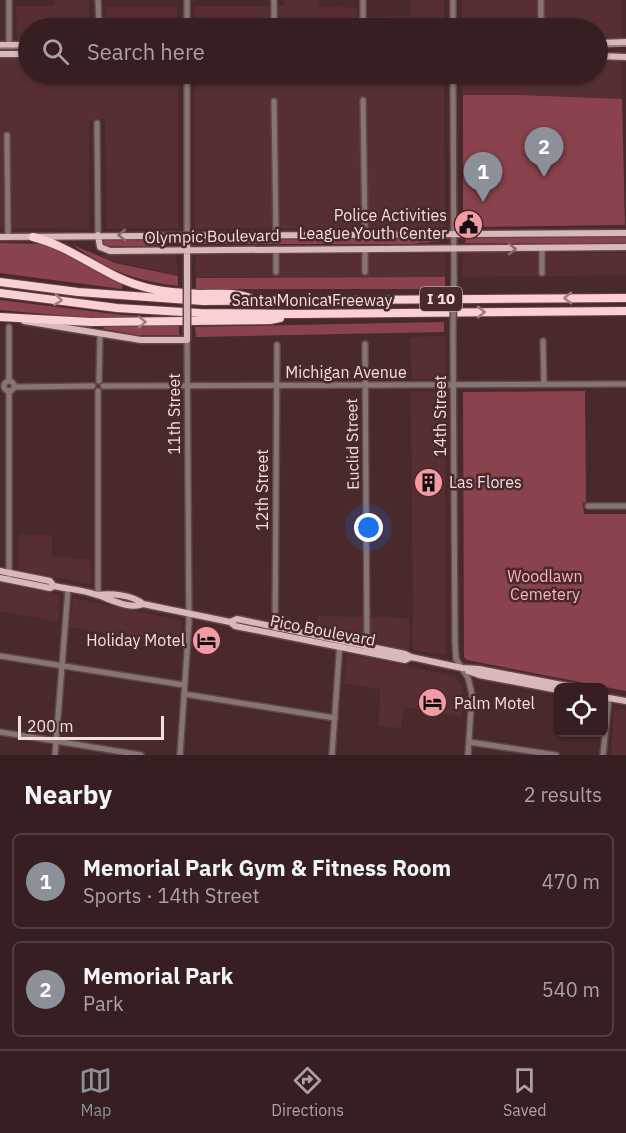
<!DOCTYPE html>
<meta charset="utf-8">
<style>
:root{--surface:#371f21;--page:#422c2e;--text:#f1f3f6;--muted:#aaa2a5;--line:#513d3f;--accent:#8c9099}
body{margin:0;font-family:"IBM Plex Sans",sans-serif;background:var(--page);color:var(--text)}
.controls{position:absolute;right:18px;bottom:18px;display:grid;overflow:hidden;border-radius:9px;box-shadow:0 2px 4px #0004}
.controls button{width:54px;height:54px;display:grid;place-items:center;padding:0;border:0;border-bottom:2px solid var(--line);background:var(--surface);color:var(--text);font:30px sans-serif}
.scale{position:absolute;left:18px;bottom:15px;width:146px;box-sizing:border-box;padding-left:6px;border:3px solid #f3dddf;border-top:0;font-size:16px;line-height:21px;white-space:nowrap;color:#f3dddf;-webkit-text-stroke:4px #49292c;paint-order:stroke}
.you{position:absolute;left:369px;top:528px;width:21px;height:21px;margin:-15px;border:4px solid #fff;border-radius:50%;background:#1a73e8;box-shadow:0 0 0 9px #1a73e833}
.badge{display:grid;place-items:center;width:39px;height:39px;border-radius:50%;background:var(--accent);color:#fff;font-size:20px;font-weight:700}
.pin{position:absolute;translate:-50% -50px;filter:drop-shadow(0 2px 3px #0008)}
.pin::after{content:'';position:absolute;top:32px;width:21px;height:18px;background:inherit;clip-path:polygon(0 0,100% 0,50% 100%)}
.list{margin:0;padding:0;list-style:none}
h2{display:flex;justify-content:space-between;align-items:center;height:78px;margin:0;padding:0 24px;font-size:26px}
h2 small{font-size:20px;font-weight:400;color:var(--muted)}
.list li{display:grid;grid-template-columns:39px 1fr auto;gap:18px;align-items:center;box-sizing:border-box;height:96px;margin:0 12px 12px;padding:0 12px;border:2px solid var(--line);border-radius:9px}
.list b{display:block;font-size:22px;white-space:nowrap}
.list p{margin:0;font-size:20px;white-space:nowrap;color:var(--muted)}
.list em{font-size:20px;font-style:normal;color:var(--muted)}
.icon{flex:none;width:33px;height:33px;fill:none;stroke:currentColor;stroke-width:2;stroke-linecap:round;stroke-linejoin:round}
.map{position:relative;flex:none;width:626px;height:755px;overflow:hidden}
.search{position:absolute;background:var(--surface);box-shadow:0 2px 4px #0004;left:18px;right:18px;top:18px;height:66px;display:flex;align-items:center;gap:15px;box-sizing:border-box;padding:0 21px;border-radius:33px;color:var(--muted);font-size:22px}
.sheet{height:294px;background:var(--surface)}
nav{display:flex;justify-content:space-around;align-items:center;box-sizing:border-box;height:84px;border-top:2px solid var(--line);background:var(--surface);font-size:16px;color:var(--muted)}
nav a{display:grid;justify-items:center;gap:3px}
nav .on{color:var(--accent)}
.map>svg:first-child{display:block}
.built{fill:#562e33}
.green{fill:#8a434c}
.lines{fill:none;stroke-linecap:round;stroke-linejoin:round}
.minor-casing{stroke:#644649;stroke-width:8}
.major-casing{stroke:#644649;stroke-width:9}
.highway-casing{stroke:#644649;stroke-width:10}
.minor{stroke:#877576;stroke-width:5}
.major{stroke:#dab7b9;stroke-width:6}
.highway{stroke:#fbd0d3;stroke-width:8}
.tram{stroke:#9c8183;stroke-width:1.5}
.minor-bridge-casing{stroke:#644649;stroke-width:8;stroke-linecap:butt}
.major-bridge-casing{stroke:#644649;stroke-width:9;stroke-linecap:butt}
.minor-bridge{stroke:#877576;stroke-width:5}
.major-bridge{stroke:#dab7b9;stroke-width:6}
.oneway{stroke:#8a696b}
.oneway2{stroke:#a27c80}
.labels{text-anchor:middle;stroke-width:5;stroke-linejoin:round;paint-order:stroke}
.shield{fill:#49292c;stroke:#c0a7a9;stroke-width:1.5}
.shield-label{font-size:15px;font-weight:bold;fill:#f3dddf}
.poi-label{font-size:16px;fill:#f3dddf;stroke:#49292c;text-anchor:end}
.street-label{font-size:16px;fill:#f3dddf;stroke:#49292c}
.park-label{font-size:16px;fill:#ffb2b9;stroke:#49292c}
</style>
<div class="map">
<svg width="626" height="755" viewBox="0 0 626 755">
<rect width="100%" height="100%" fill="#49292c"/>
<path class="built" d="M 55,0 L 89,0 L 89,28 L 28,28 L 28,40 L 17,40 L 16,6 L 55,6 Z
M 284,0 L 318,0 L 318,6 L 357,8 L 357,17 L 407,16 L 407,28 L 195,28 L 194,6 L 284,6 Z
M 410,0 L 444,0 L 444,28 L 410,28 Z
M 462,0 L 621,0 L 622,38 L 598,38 L 598,28 L 462,28 Z
M 106,7 L 177,7 L 177,28 L 106,28 Z
M 0,58 L 28,58 L 28,74 L 178,74 L 178,228 L 107,229 L 105,118 L 82,122 L 89,121 L 89,229 L 0,228 Z
M 598,61 L 620,61 L 621,63 L 622,99 L 520,95 L 463,95 L 462,94 L 462,74 L 598,74 Z
M 195,74 L 444,74 L 445,228 L 195,229 Z
M 463,253 L 626,253 L 626,275 L 462,277 Z
M 445,254 L 445,277 L 195,277 L 196,255 Z
M 100,255 L 176,255 L 178,275 L 107,260 Z
M 445,336 L 445,378 L 412,379 L 410,337 Z
M 411,391 L 445,392 L 445,655 L 413,650 Z
M 19,534 L 52,535 L 52,557 L 90,559 L 91,584 L 18,569 Z
M 0,583 L 58,595 L 60,597 L 58,622 L 0,611 Z
M 73,598 L 182,621 L 180,648 L 70,627 Z
M 318,616 L 409,618 L 409,650 L 318,630 Z
M 197,625 L 216,628 L 214,656 L 195,652 Z
M 347,654 L 455,676 L 463,688 L 462,717 L 404,707 L 401,728 L 379,726 L 380,689 L 344,683 Z
M 617,709 L 626,710 L 626,755 L 611,755 L 614,710 Z"/>
<path class="green" d="M 463,95 L 520,95 L 622,99 L 625,225 L 463,227 Z
M 626,236 L 626,244 L 465,243 L 466,239 L 491,237 Z
M 441,237 L 442,241 L 412,244 L 198,244 L 200,240 L 227,238 Z
M 104,239 L 175,239 L 175,243 L 145,246 L 105,246 L 103,241 Z
M 0,243 L 42,244 L 62,249 L 96,270 L 123,283 L 122,289 L 0,273 Z
M 73,245 L 115,263 L 178,276 L 178,286 C 133,280 110,271 73,245 Z
M 445,277 L 445,289 L 196,289 L 196,278 Z
M 0,300 L 122,315 L 141,316 L 140,318 L 79,317 L 0,310 Z
M 444,322 L 444,332 L 196,337 L 195,327 Z
M 179,325 L 179,335 L 138,335 L 104,329 L 103,326 Z
M 585,391 L 586,502 L 583,503 L 584,514 L 626,514 L 626,691 L 467,660 L 464,657 L 463,392 Z"/>
<g class="lines">
<defs>
<path id="minor" d="M 9,0 L 9,45
M 98,0 L 99,28
M 187,0 L 187,28
M 363,0 L 363,28
M 453,0 L 453,28
M 274,28 L 274,0
M 541,28 L 541,0
M 187,74 L 187,236
M 453,74 L 454,279
M 363,100 L 365,235
M 274,101 L 276,235
M 97,123 L 98,235
M 7,135 L 8,237
M 542,248 L 542,273
M 276,272 L 276,249
M 365,272 L 365,249
M 453,331 L 455,643 L 456,659 L 468,678 L 472,694 L 468,755
M 543,341 L 544,384
M 365,344 L 367,648
M4 386a5 5 0 1 1 10 0a5 5 0 1 1-10 0Z
M 9,381 L 9,327
M 99,381 L 100,333
M 103,386 L 626,384
M 14,387 L 93,386
M 588,506 L 626,506
M 9,576 L 9,392
M 98,595 L 98,391
M 275,630 L 277,345
M 0,656 L 184,685
M 184,694 L 335,718
M 0,732 L 141,755
M 469,742 L 556,755
M 55,755 L 68,589
M 180,755 L 189,622 L 187,340
M 332,755 L 340,641
M 603,755 L 609,698"/>
<path id="major" d="M 598,43 L 626,42
M 0,45 L 28,45
M 0,54 L 28,54
M 598,56 L 626,57
M 98,235 L 100,247 L 110,251 L 626,247
M 0,237 L 626,233
M 187,284 L 187,236
M 24,321 L 141,340 L 187,340 L 187,327
M 0,571 L 50,581 L 54,586 C 68,589 84,590 97,595 C 110,599 130,610 143,604
M 0,578 L 50,588 L 54,586
M 98,595 C 111,593 133,595 143,604 L 230,622 L 235,626 L 405,660 L 411,657
M 230,622 L 237,619 L 405,654 L 411,657 L 462,668 L 479,669 L 578,688
M 468,671 L 479,675 L 558,690
M 604,699 L 609,698 L 626,701"/>
<path id="highway" d="M 33,237 C 73,247 102,275 141,286 C 160,292 181,293 200,294 C 217,294 234,292 250,298
M 0,282 L 78,292 L 203,301 L 626,298
M 0,293 L 117,308 L 200,313 L 297,314 L 626,311
M 0,317 L 91,322 L 270,320 L 280,318"/>
</defs>
<use href="#minor" class="minor-casing"/>
<use href="#major" class="major-casing"/>
<use href="#highway" class="highway-casing"/>
<use href="#minor" class="minor"/>
<use href="#major" class="major"/>
<use href="#highway" class="highway"/>
<path class="tram" d="M 598,47 L 626,46
M 0,48 L 28,48"/>
<defs>
<path id="minor-bridge" d="M 453,331 L 454,279"/>
<path id="major-bridge" d="M 187,327 L 187,284"/>
</defs>
<use href="#minor-bridge" class="minor-bridge-casing"/>
<use href="#major-bridge" class="major-bridge-casing"/>
<use href="#minor-bridge" class="minor-bridge"/>
<use href="#major-bridge" class="major-bridge"/>
</g>
<defs><path id="oneway-chevron" d="M-2-3.5L2.5 0L-2 3.5" fill="none" stroke-width="1.6" stroke-linecap="round" stroke-linejoin="round" transform="scale(1.5)"/></defs>
<g class="oneway">
<use href="#oneway-chevron" transform="translate(122 235) rotate(179)"/>
<use href="#oneway-chevron" transform="translate(512 249)"/>
</g>
<g class="oneway2">
<use href="#oneway-chevron" transform="translate(568 298) rotate(180)"/>
<use href="#oneway-chevron" transform="translate(58 300) rotate(7)"/>
<use href="#oneway-chevron" transform="translate(481 312)"/>
<use href="#oneway-chevron" transform="translate(142 322) rotate(-1)"/>
</g>
<defs>
<symbol id="civic-disc" viewBox="-11 -11 22 22"><circle r="9.5" fill="#f49aa3" stroke="#49292c"/><path d="M-.6-6.5H3V-4.5H.6V-3L4-1V1h2V6H-6V1h2V-1L-.6-3ZM-1.2 2.5V6h2.4V2.5Z" fill="#111"/></symbol>
<symbol id="building-disc" viewBox="-11 -11 22 22"><circle r="9.5" fill="#f49aa3" stroke="#49292c"/><path d="M-4-6H4V6H1V3H-1V6H-4ZM-2.5-4.3h1.7v1.8h-1.7ZM.8-4.3h1.7v1.8H.8ZM-2.5-1h1.7V.8h-1.7ZM.8-1h1.7V.8H.8Z" fill="#111"/></symbol>
<symbol id="hotel-disc" viewBox="-11 -11 22 22"><circle r="9.5" fill="#f49aa3" stroke="#49292c"/><path d="M-6-4.5h1.5V1H6V5H4.5V3h-9V5H-6ZM-4 0a1.8 1.8 0 1 1 3.6 0ZM.5 0V-2.5h3Q6-2.5 6 0Z" fill="#111"/></symbol>
</defs>
<g fill-rule="evenodd">
<use href="#civic-disc" x="452" y="208" width="33" height="33"/>
<use href="#building-disc" x="412" y="466" width="33" height="33"/>
<use href="#hotel-disc" x="190" y="624" width="33" height="33"/>
<use href="#hotel-disc" x="416" y="686" width="33" height="33"/>
</g>
<g class="labels">
<rect class="shield" x="420" y="287" width="42" height="24" rx="4.5"/>
<g class="shield-label">
<text x="441" y="304">I 10</text>
</g>
<g class="poi-label">
<text x="447" y="221">Police Activities<tspan x="447" dy="18">League Youth Center</tspan></text>
<text x="449" y="488" text-anchor="start">Las Flores</text>
<text x="185" y="646">Holiday Motel</text>
<text x="454" y="709" text-anchor="start">Palm Motel</text>
</g>
<g class="street-label">
<text transform="translate(212 236) rotate(-1)" y="6">Olympic Boulevard</text>
<text x="312" y="306">Santa Monica Freeway</text>
<text x="346" y="378">Michigan Avenue</text>
<text transform="translate(174 414) rotate(-90)" y="6">11th Street</text>
<text transform="translate(440 416) rotate(-90)" y="6">14th Street</text>
<text transform="translate(352 444) rotate(-91)" y="6">Euclid Street</text>
<text transform="translate(262 490) rotate(-90)" y="6">12th Street</text>
<text transform="translate(323 630) rotate(11)" y="6">Pico Boulevard</text>
</g>
<g class="park-label">
<text x="545" y="582">Woodlawn<tspan x="545" dy="18">Cemetery</tspan></text>
</g>
</g>
</svg>
<div class="controls">
<button><svg class="icon" aria-label="locate" viewBox="0 0 24 24"><circle cx="12" cy="12" r="6"/><path d="M12 2v4M12 18v4M2 12h4M18 12h4"/></svg></button>
</div>
<div class="scale">200 m</div>
<div class="you"></div>
<div class="pin badge" style="left:483px;top:202px">1</div>
<div class="pin badge" style="left:544px;top:177px">2</div>
<div class="search"><svg class="icon" aria-label="search" viewBox="0 0 24 24"><circle cx="10" cy="10" r="6"/><path d="M15 15l6 6"/></svg>Search here</div>
</div>
<section class="sheet">
<h2>Nearby<small>2 results</small></h2>
<ul class="list">
<li><span class="badge">1</span><div><b>Memorial Park Gym &amp; Fitness Room</b><p>Sports · 14th Street</p></div><em>470 m</em></li>
<li><span class="badge">2</span><div><b>Memorial Park</b><p>Park</p></div><em>540 m</em></li>
</ul>
</section>
<nav>
<a class="on"><svg class="icon" aria-label="map" viewBox="0 0 24 24"><path d="M3 6l6-2 6 2 6-2v14l-6 2-6-2-6 2zM9 4v14M15 6v14"/></svg>Map</a>
<a><svg class="icon" aria-label="directions" viewBox="0 0 24 24"><path d="M12 3l9 9-9 9-9-9zM9 14v-3h6M13 9l2 2-2 2"/></svg>Directions</a>
<a><svg class="icon" aria-label="saved" viewBox="0 0 24 24"><path d="M7 4h10v16l-5-4-5 4z"/></svg>Saved</a>
</nav>
